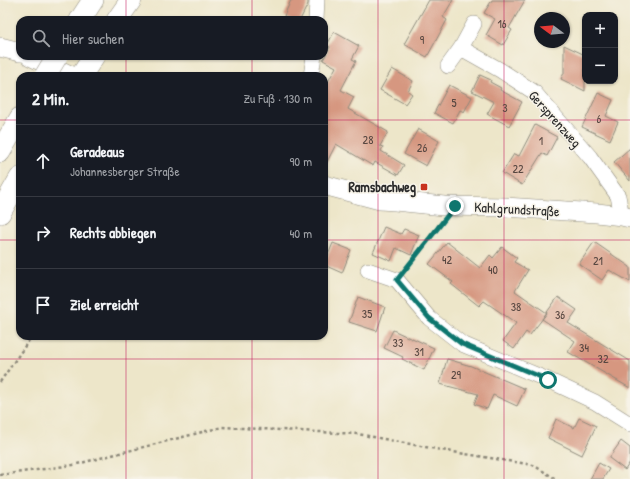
<!DOCTYPE html>
<html lang="de">
<meta charset="utf-8">
<style>
:root{--surface:#171b24;--page:#20242c;--text:#f1f3f6;--muted:#9ea1a6;--line:#363941}
body{margin:0;font-family:"Patrick Hand",sans-serif;background:var(--page);color:var(--text)}
.controls{position:absolute;right:12px;top:12px;display:grid;overflow:hidden;border-radius:8px;box-shadow:0 1px 3px #0004}
.controls button{width:36px;height:36px;display:grid;place-items:center;padding:0;border:0;border-bottom:1px solid var(--line);background:var(--surface);color:var(--text);font:20px sans-serif}
.compass{position:absolute;left:534px;top:12px;width:36px;height:36px;border-radius:50%;background:var(--surface);box-shadow:0 1px 3px #0004;rotate:286deg}
.stop{position:absolute;width:12px;height:12px;margin:-9px;border:3px solid #0f766e;border-radius:50%;background:#fff}
.stop.end{background:#0f766e;border-color:#fff;box-shadow:0 1px 4px #0008}
.list{margin:0;padding:0;list-style:none}
h2{display:flex;justify-content:space-between;align-items:center;height:52px;margin:0;padding:0 16px;font-size:17px}
h2 small{font-size:13px;font-weight:400;color:var(--muted)}
.list li{display:grid;grid-template-columns:26px 1fr auto;gap:12px;align-items:center;box-sizing:border-box;height:72px;padding:0 16px;border-top:1px solid var(--line)}
.list b{display:block;font-size:15px;white-space:nowrap}
.list p{margin:0;font-size:13px;white-space:nowrap;color:var(--muted)}
.list em{font-size:13px;font-style:normal;color:var(--muted)}
.icon{flex:none;width:22px;height:22px;fill:none;stroke:currentColor;stroke-width:2;stroke-linecap:round;stroke-linejoin:round}
.map{position:relative;flex:none;width:630px;height:479px;overflow:hidden}
.search{position:absolute;background:var(--surface);box-shadow:0 1px 3px #0004;left:16px;top:16px;width:312px;height:44px;display:flex;align-items:center;gap:10px;box-sizing:border-box;padding:0 14px;border-radius:12px;color:var(--muted);font-size:15px}
.panel{position:absolute;background:var(--surface);box-shadow:0 1px 3px #0004;left:16px;top:72px;width:312px;height:268px;border-radius:12px}
.map>svg:first-child{display:block}
.building{fill:#d69780}
.lines{fill:none;stroke-linecap:round;stroke-linejoin:round}
.minor-casing{stroke:#8c887a;stroke-width:16}
.major-casing{stroke:#8c887a;stroke-width:20}
.highway-casing{stroke:#8c887a;stroke-width:22}
.path{stroke:#8c887a;stroke-width:2.5;stroke-dasharray:3 3;stroke-linecap:butt}
.minor{stroke:#fff;stroke-width:15}
.major{stroke:#fff;stroke-width:19}
.highway{stroke:#fff;stroke-width:21}
.highway-bridge-casing{stroke:#8c887a;stroke-width:22;stroke-linecap:butt}
.highway-bridge{stroke:#fff;stroke-width:21}
.route{stroke:#0f766e;stroke-width:5}
.grid{fill:none;stroke:#c2185b;stroke-width:1;stroke-opacity:0.55}
.poi-dot{fill:#c8321e;stroke:#f7f3e8;stroke-width:1.5}
.labels{text-anchor:middle;stroke-width:3;stroke-linejoin:round;paint-order:stroke}
.number-label{font-size:12px;fill:#564640}
.street-label{font-size:14px;fill:#2b2b2b;stroke:#f7f3e8}
.poi-label{font-size:14px;font-weight:bold;fill:#2b2b2b;stroke:#f7f3e8;text-anchor:end}
</style>
<div class="map">
<svg width="630" height="479" viewBox="0 0 630 479">
<rect width="100%" height="100%" fill="#f7f3e8"/>
<filter id="ink" filterUnits="userSpaceOnUse"><feTurbulence type="fractalNoise" baseFrequency=".025" numOctaves="2"/><feDisplacementMap in="SourceGraphic" scale="8" xChannelSelector="R" yChannelSelector="G"/><feConvolveMatrix kernelMatrix="1 2 1 2 8 2 1 2 1" color-interpolation-filters="sRGB"/></filter>
<filter id="wash" filterUnits="userSpaceOnUse"><feTurbulence type="fractalNoise" baseFrequency=".012" numOctaves="4" result="noise"/><feDisplacementMap in="SourceGraphic" scale="16" xChannelSelector="R" yChannelSelector="G"/><feGaussianBlur stdDeviation="0.9" result="paint"/><feColorMatrix in="noise" values="0 0 0 0 0 0 0 0 0 0 0 0 0 0 0 0 0 1.4 0 .05"/><feComposite in="paint" operator="in"/></filter>
<g filter="url(#wash)">
<rect width="100%" height="100%" fill="#ede6c9"/>
<g id="blocks">
<path class="building" d="M 291,0 L 308,0 L 308,4 L 300,20 L 292,20 L 284,16 Z
M 429,0 L 453,0 L 443,17 L 447,20 L 427,57 L 404,44 Z
M 492,0 L 525,0 L 509,28 L 512,30 L 503,45 L 486,35 L 495,19 L 484,13 Z
M 334,32 L 359,46 L 352,59 L 356,61 L 341,90 L 354,97 L 348,109 L 388,132 L 380,146 L 383,147 L 381,151 L 404,165 L 398,175 L 375,162 L 373,166 L 336,144 L 324,168 L 324,89 L 336,67 L 323,60 L 330,47 L 327,45 Z
M 564,45 L 585,55 L 585,91 L 561,79 L 564,73 Z
M 392,69 L 413,81 L 408,91 L 412,94 L 405,104 L 380,90 Z
M 480,75 L 491,80 L 490,82 L 501,88 L 500,90 L 522,102 L 509,126 L 487,114 L 494,102 L 472,91 Z
M 449,85 L 472,97 L 464,112 L 460,110 L 453,123 L 434,113 Z
M 598,93 L 613,100 L 606,116 L 618,122 L 610,140 L 582,127 Z
M 535,125 L 557,137 L 547,156 L 542,153 L 522,185 L 502,173 L 514,154 L 519,156 Z
M 418,129 L 439,141 L 426,166 L 404,154 Z
M 630,148 L 630,181 L 614,162 Z
M 384,227 L 401,234 L 404,229 L 419,235 L 411,255 L 396,248 L 391,261 L 373,253 Z
M 447,242 L 480,268 L 490,255 L 493,258 L 502,247 L 517,258 L 514,262 L 528,270 L 515,291 L 547,313 L 530,335 L 526,332 L 514,349 L 503,341 L 516,323 L 484,301 L 479,306 L 451,284 L 453,282 L 429,264 Z
M 594,242 L 630,267 L 630,282 L 609,270 L 602,280 L 579,264 Z
M 333,243 L 351,250 L 342,273 L 324,265 Z
M 358,297 L 385,307 L 377,331 L 349,322 Z
M 558,297 L 577,310 L 568,323 L 630,361 L 630,388 L 568,352 L 575,341 L 542,319 Z
M 393,330 L 412,339 L 412,338 L 434,348 L 424,370 L 402,359 L 403,357 L 384,348 Z
M 447,359 L 471,366 L 525,389 L 517,406 L 493,395 L 487,409 L 474,404 L 478,394 L 440,384 Z
M 579,418 L 596,426 L 582,455 L 548,438 L 556,419 L 574,428 Z
M 621,441 L 630,448 L 630,462 L 625,470 L 609,458 Z
M 599,463 L 609,469 L 603,479 L 590,479 Z"/>
</g>
</g>
<g filter="url(#ink)">
<use href="#blocks" fill-opacity="0" stroke="#8c887a" stroke-width="1"/>
<g class="lines">
<defs>
<path id="minor" d="M 316,20 L 317,0
M 461,48 L 500,70 L 534,92 L 590,157 L 618,196 L 622,216
M 448,66 L 461,48 L 474,24
M 311,76 L 314,56
M 368,270 L 397,280 L 429,318 L 462,344 L 548,380 L 595,402 L 630,424"/>
<path id="major" d="M 0,47 L 20,52
M 30,56 L 72,76
M 324,185 L 380,200 L 395,201 L 444,206 L 505,207 L 597,213 L 622,216 L 630,218"/>
<path id="highway" d="M 80,20 L 93,0
M 117,20 L 131,0
M 81,76 L 94,56
M 0,152 L 20,118
M 0,213 L 20,178"/>
</defs>
<use href="#minor" class="minor-casing"/>
<use href="#major" class="major-casing"/>
<use href="#highway" class="highway-casing"/>
<path class="path" d="M 405,270 L 442,222
M 0,382 L 32,336
M 0,475 L 73,465 L 222,427 L 358,434 L 441,450 L 533,465 L 556,479"/>
<use href="#minor" class="minor"/>
<use href="#major" class="major"/>
<use href="#highway" class="highway"/>
<defs>
<path id="highway-bridge" d="M 45,76 L 57,56"/>
</defs>
<use href="#highway-bridge" class="highway-bridge-casing"/>
<use href="#highway-bridge" class="highway-bridge"/>
</g>
</g>
<g class="lines" filter="url(#ink)">
<path class="route" d="M 455,206 L 397,280 L 429,318 L 462,344 L 548,380"/>
</g>
<path class="grid" d="M 126,0 L 126,20M 252,0 L 252,20M 378,0 L 378,479M 504,0 L 504,479M 126,56 L 126,76M 252,56 L 252,76M 0,120 L 20,120M 324,120 L 630,120M 0,240 L 20,240M 324,240 L 630,240M 126,336 L 126,479M 252,336 L 252,479M 0,359 L 630,359"/>
<rect class="poi-dot" x="420" y="183" width="8" height="8" rx="2"/>
<g class="labels">
<g class="number-label">
<text x="502" y="28">16</text>
<text x="422" y="44">9</text>
<text x="454" y="107">5</text>
<text x="505" y="112">3</text>
<text x="599" y="123">6</text>
<text x="368" y="144">28</text>
<text x="541" y="145">1</text>
<text x="422" y="152">26</text>
<text x="518" y="173">22</text>
<text x="447" y="264">42</text>
<text x="598" y="265">21</text>
<text x="493" y="274">40</text>
<text x="516" y="311">38</text>
<text x="367" y="318">35</text>
<text x="560" y="319">36</text>
<text x="398" y="347">33</text>
<text x="584" y="352">34</text>
<text x="419" y="356">31</text>
<text x="603" y="363">32</text>
<text x="456" y="379">29</text>
</g>
<g class="street-label">
<text transform="translate(555 119) rotate(48)" y="5">Gersprenzweg</text>
<text transform="translate(517 209) rotate(3)" y="5">Kahlgrundstraße</text>
</g>
<g class="poi-label">
<text x="416" y="192">Ramsbachweg</text>
</g>
</g>
</svg>
<div class="controls">
<button>+</button>
<button>−</button>
</div>
<svg class="compass" viewBox="-18 -18 36 36"><path d="M0-13l5 13h-10z" fill="#e53935"/><path d="M0 13l5-13h-10z" fill="#9ea1a6"/></svg>
<div class="stop" style="left:548px;top:380px"></div>
<div class="stop end" style="left:455px;top:206px"></div>
<div class="search"><svg class="icon" aria-label="search" viewBox="0 0 24 24"><circle cx="10" cy="10" r="6"/><path d="M15 15l6 6"/></svg>Hier suchen</div>
<section class="panel">
<h2>2 Min.<small>Zu Fuß · 130 m</small></h2>
<ul class="list">
<li><svg class="icon" aria-label="ahead" viewBox="0 0 24 24"><path d="M12 20V5M6 11l6-6 6 6"/></svg><div><b>Geradeaus</b><p>Johannesberger Straße</p></div><em>90 m</em></li>
<li><svg class="icon" aria-label="right" viewBox="0 0 24 24"><path d="M7 20v-9h11M14 6l5 5-5 5"/></svg><div><b>Rechts abbiegen</b></div><em>40 m</em></li>
<li><svg class="icon" aria-label="arrive" viewBox="0 0 24 24"><path d="M6 21V4h12l-3 4 3 4H6"/></svg><div><b>Ziel erreicht</b></div></li>
</ul>
</section>
</div>
